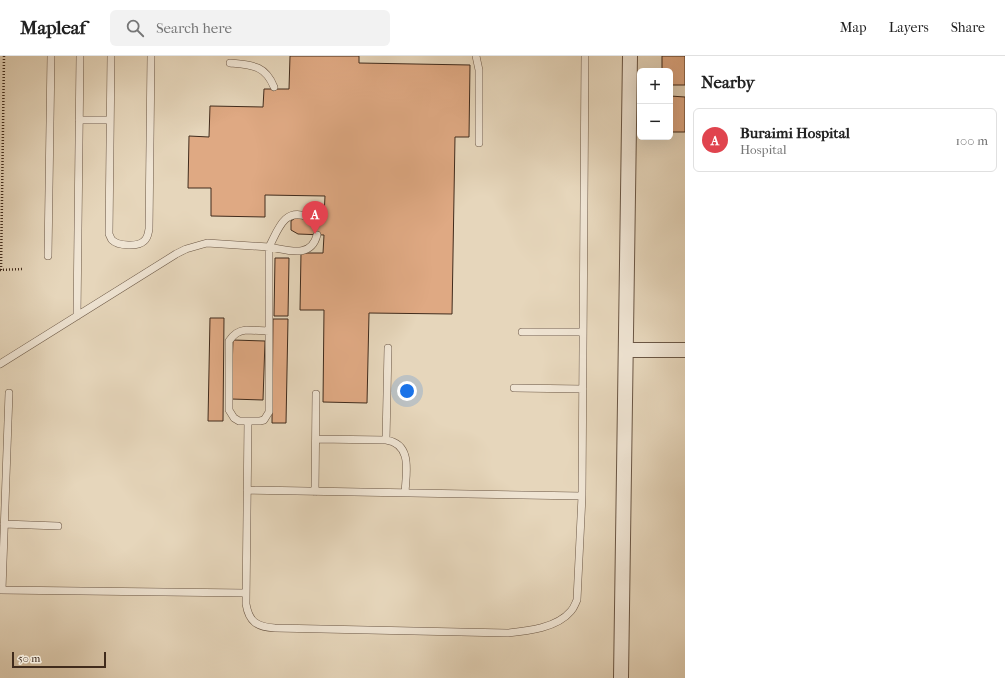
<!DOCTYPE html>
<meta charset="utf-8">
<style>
:root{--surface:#fff;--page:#f2f2f2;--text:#222;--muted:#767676;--line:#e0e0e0;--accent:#8f2418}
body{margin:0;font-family:"IM FELL French Canon",serif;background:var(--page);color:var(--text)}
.controls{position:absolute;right:12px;top:12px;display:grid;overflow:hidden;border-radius:6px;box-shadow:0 4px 16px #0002}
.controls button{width:36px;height:36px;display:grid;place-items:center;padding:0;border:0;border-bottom:1px solid var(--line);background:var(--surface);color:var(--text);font:20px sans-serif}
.scale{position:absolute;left:12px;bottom:10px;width:94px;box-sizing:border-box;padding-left:4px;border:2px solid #402b1c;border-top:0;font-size:11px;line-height:14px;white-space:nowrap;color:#402b1c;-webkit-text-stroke:3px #efe4d3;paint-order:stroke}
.you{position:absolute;left:407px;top:335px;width:14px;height:14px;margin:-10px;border:3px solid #fff;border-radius:50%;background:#1a73e8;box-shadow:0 0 0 6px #1a73e833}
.badge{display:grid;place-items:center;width:26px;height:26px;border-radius:50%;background:var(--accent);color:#fff;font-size:13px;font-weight:700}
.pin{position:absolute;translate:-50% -33px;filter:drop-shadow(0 1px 2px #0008)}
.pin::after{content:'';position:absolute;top:21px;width:14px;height:12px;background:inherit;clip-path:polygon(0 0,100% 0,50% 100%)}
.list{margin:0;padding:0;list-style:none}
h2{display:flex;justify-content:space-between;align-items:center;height:52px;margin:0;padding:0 16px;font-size:17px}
h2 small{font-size:13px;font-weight:400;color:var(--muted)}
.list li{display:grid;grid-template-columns:26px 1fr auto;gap:12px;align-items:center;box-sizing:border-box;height:64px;margin:0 8px 8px;padding:0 8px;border:1px solid var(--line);border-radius:6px}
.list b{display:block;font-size:15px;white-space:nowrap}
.list p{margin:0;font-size:13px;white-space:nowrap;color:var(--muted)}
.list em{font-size:13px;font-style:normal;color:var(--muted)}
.icon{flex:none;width:22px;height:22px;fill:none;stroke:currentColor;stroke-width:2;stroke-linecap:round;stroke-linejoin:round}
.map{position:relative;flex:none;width:685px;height:622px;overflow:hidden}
header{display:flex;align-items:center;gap:24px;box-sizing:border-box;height:56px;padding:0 20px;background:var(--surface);border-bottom:1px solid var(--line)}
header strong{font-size:19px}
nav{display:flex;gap:22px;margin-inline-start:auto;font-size:14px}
.search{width:280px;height:36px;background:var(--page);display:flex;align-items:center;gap:10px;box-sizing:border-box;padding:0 14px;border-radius:6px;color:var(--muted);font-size:15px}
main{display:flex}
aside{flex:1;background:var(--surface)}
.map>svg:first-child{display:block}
.building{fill:#dfa983;stroke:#402b1c}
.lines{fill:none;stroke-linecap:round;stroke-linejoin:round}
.lane-casing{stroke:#6a5644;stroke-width:8}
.street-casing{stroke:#6a5644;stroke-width:16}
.path{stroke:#402b1c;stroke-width:2.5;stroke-dasharray:1 2;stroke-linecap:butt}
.lane{stroke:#efe4d3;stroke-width:7}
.street{stroke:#efe4d3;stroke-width:14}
</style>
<header>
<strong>Mapleaf</strong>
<div class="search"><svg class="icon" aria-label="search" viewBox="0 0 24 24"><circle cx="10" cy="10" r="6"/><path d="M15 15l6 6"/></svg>Search here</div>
<nav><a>Map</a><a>Layers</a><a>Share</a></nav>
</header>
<main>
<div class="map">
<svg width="685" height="622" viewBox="0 0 685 622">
<rect width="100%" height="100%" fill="#e6d6bb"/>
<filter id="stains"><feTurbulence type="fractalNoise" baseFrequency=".005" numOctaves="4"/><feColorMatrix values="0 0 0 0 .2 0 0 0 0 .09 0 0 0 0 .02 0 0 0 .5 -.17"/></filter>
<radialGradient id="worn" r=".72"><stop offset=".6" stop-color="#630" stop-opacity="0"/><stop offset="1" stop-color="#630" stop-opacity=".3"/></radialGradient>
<path class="building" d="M 290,0 L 359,0 L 359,7 L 470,9 L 469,81 L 455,81 L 452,258 L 369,257 L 367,347 L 323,346 L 324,254 L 300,254 L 301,197 L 323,197 L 324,179 L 298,178 L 291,174 L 291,165 L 298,160 L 324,161 L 325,140 L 265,139 L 265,161 L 211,160 L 211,132 L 188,132 L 189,80 L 209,81 L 210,50 L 263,51 L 264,33 L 289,33 Z
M 662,0 L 685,0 L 685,29 L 670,29 L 670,15 L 662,15 Z
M 670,40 L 685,41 L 685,76 L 670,76 Z
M 275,202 L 289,202 L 288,260 L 274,260 Z
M 210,262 L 224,262 L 223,365 L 208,365 Z
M 273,263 L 288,263 L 286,367 L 272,367 Z
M 233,284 L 265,285 L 263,344 L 231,343 Z"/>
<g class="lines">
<defs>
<path id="lane" d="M 111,0 L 109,178 C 110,180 111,183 112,184 C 118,190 138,191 144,185 C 148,182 148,178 149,173 L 151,0
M 476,0 L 479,14 L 479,87
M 230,7 C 252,9 265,9 274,31
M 79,64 L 110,64
M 308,161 C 284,151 278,174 269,191 C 288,194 311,203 317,179
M 48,200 L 51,0
M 77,260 L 80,0
M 246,274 L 269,275 L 269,356 L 264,364 L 260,365 L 239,365 L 234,362 L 229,354 L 229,285 C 234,278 238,275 246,274 Z
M 522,276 L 583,276
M 0,308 L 176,198 L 186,193 L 207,187 L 269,191 L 269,275
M 514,332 L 583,333
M 248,365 L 246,548 C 249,566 257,571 275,572 L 507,577 C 528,575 557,572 571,555 C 574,552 575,548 577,544 L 582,440 L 585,0
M 316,383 L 386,384 C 413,388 406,417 405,437
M 386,384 L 388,292
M 247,434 L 582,440
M 315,436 L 316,338
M 4,468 L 58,470
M 0,534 L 246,537
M 2,534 L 9,337"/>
<path id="street" d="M 626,294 L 685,294
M 621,622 L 630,0"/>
</defs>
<use href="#lane" class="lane-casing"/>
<use href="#street" class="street-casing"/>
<path class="path" d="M 0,214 L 23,213
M 1,214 L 4,0"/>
<use href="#lane" class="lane"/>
<use href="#street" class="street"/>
</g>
<rect width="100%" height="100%" filter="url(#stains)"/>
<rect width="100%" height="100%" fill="url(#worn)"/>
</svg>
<div class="controls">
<button>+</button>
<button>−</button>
</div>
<div class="scale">50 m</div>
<div class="you"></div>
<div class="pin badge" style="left:315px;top:178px;background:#e0444e">A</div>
</div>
<aside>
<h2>Nearby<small></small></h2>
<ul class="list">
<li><span class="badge" style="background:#e0444e">A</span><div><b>Buraimi Hospital</b><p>Hospital</p></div><em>100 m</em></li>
</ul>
</aside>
</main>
